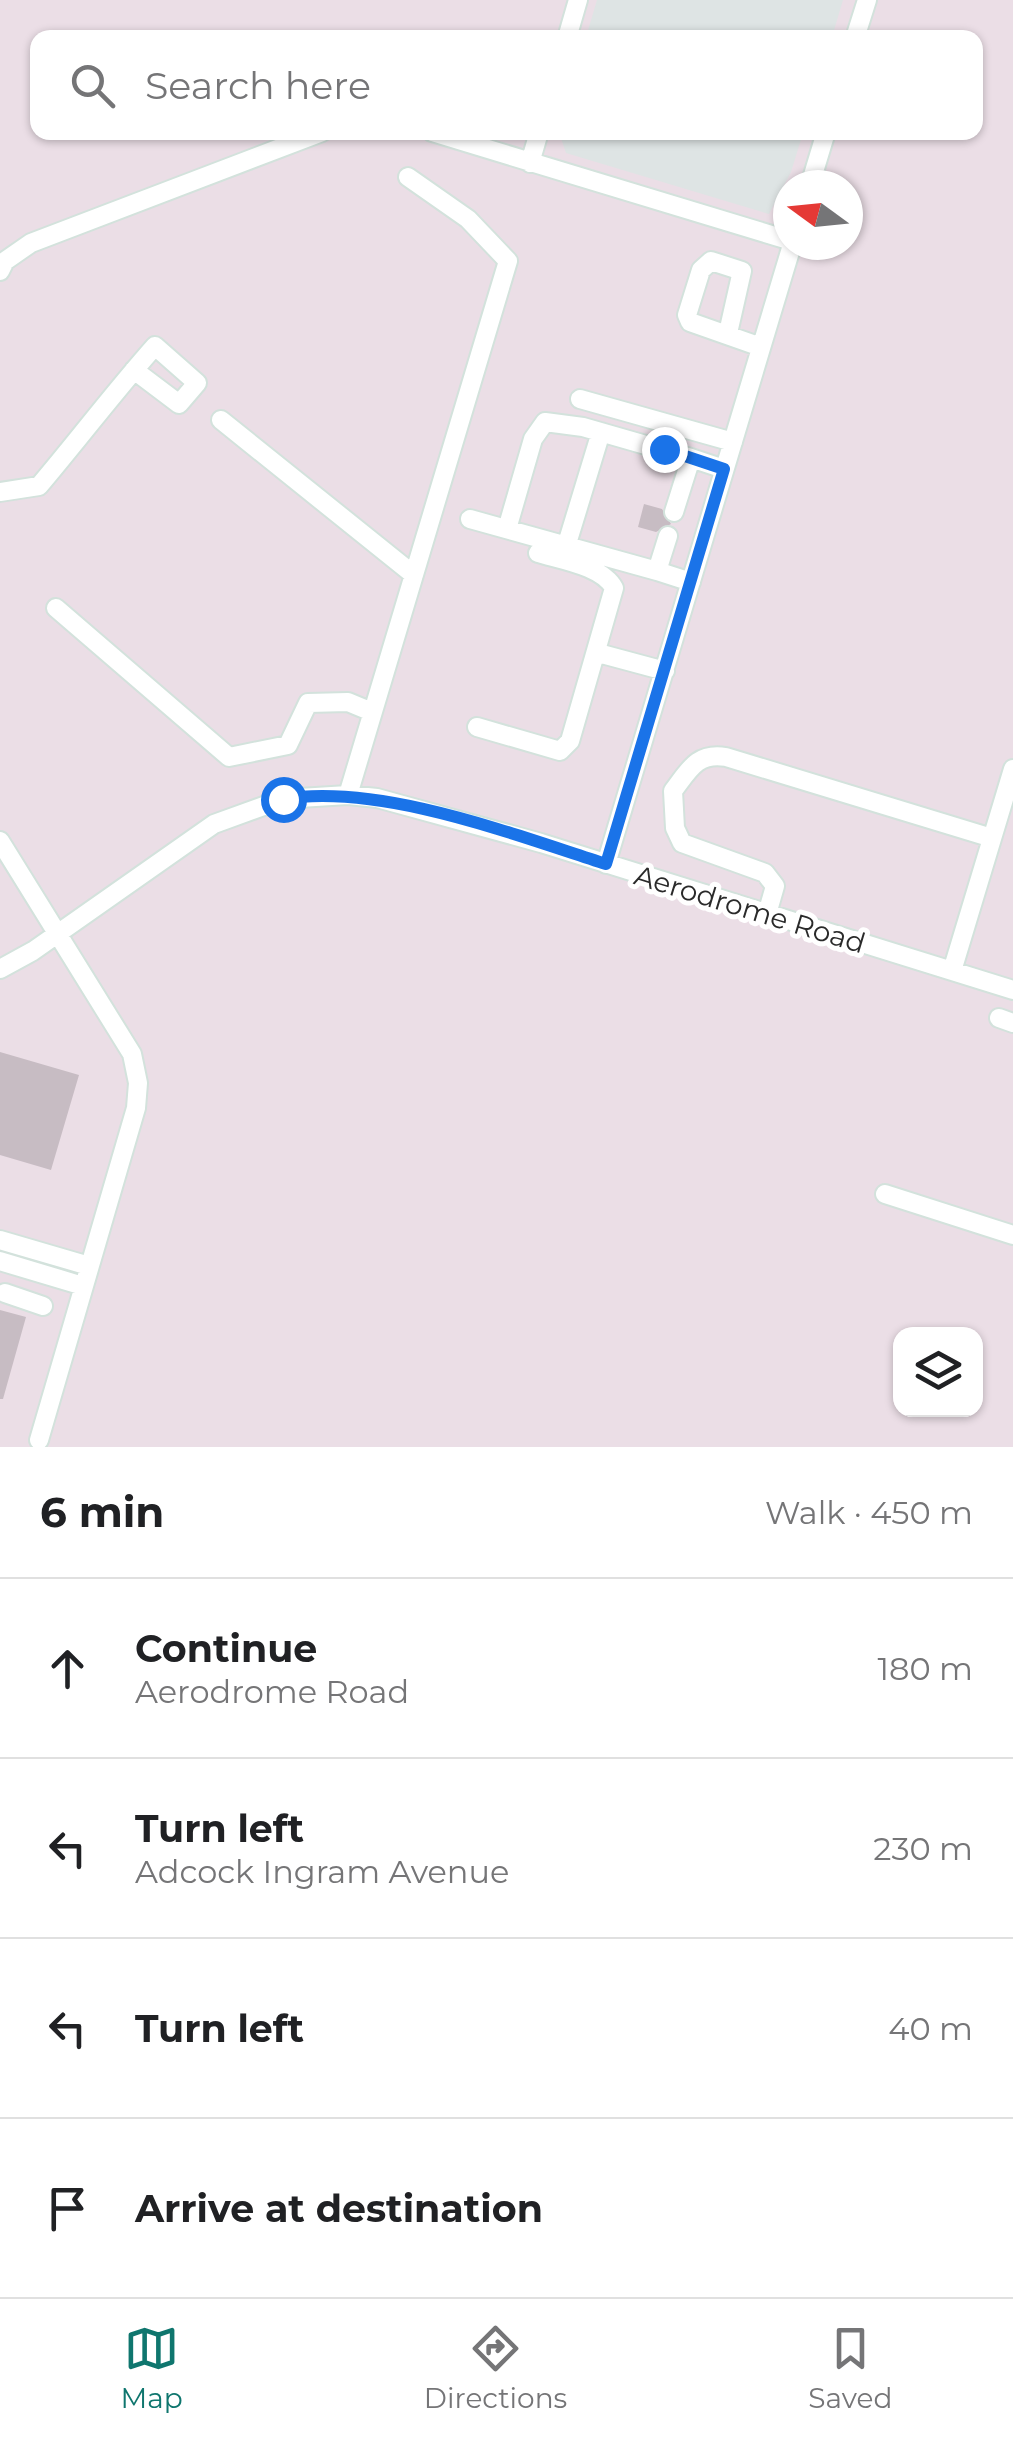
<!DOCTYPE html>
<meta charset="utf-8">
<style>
:root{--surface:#fff;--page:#f2f2f2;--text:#202124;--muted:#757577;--line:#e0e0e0;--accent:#0f766e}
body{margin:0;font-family:Montserrat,sans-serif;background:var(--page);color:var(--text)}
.controls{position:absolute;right:30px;bottom:30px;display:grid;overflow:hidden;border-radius:20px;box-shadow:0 2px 8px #0004}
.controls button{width:90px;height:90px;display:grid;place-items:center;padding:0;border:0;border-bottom:2px solid var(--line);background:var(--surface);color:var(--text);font:50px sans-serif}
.compass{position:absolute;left:773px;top:170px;width:90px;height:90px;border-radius:50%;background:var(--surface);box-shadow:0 2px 8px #0004;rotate:285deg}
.stop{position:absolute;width:30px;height:30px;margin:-22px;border:8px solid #1a73e8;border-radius:50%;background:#fff}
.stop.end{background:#1a73e8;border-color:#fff;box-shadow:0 2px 10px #0008}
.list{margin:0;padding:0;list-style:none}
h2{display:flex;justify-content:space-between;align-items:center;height:130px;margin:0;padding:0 40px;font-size:42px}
h2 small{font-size:32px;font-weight:400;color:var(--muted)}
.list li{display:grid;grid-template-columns:65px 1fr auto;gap:30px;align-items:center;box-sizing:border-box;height:180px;padding:0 40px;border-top:2px solid var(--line)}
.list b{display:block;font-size:38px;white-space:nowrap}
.list p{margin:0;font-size:32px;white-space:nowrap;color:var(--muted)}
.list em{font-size:32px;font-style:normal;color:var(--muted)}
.icon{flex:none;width:55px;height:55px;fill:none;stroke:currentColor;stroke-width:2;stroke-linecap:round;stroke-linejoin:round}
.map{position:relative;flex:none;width:1013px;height:1447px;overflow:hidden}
.search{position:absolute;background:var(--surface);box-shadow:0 2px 8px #0004;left:30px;right:30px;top:30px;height:110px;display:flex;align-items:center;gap:25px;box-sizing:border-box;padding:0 35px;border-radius:20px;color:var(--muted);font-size:38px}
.sheet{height:850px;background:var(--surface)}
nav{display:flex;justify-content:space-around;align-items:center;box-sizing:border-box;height:140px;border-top:2px solid var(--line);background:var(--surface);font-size:28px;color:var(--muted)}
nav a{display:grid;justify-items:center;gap:5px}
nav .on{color:var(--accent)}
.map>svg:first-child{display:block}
.industrial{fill:#dee4e4}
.building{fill:#c7bcc3}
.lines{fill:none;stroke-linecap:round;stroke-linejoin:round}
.minor-casing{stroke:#d3e2dc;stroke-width:22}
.minor{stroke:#fff;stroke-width:18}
.route{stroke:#1a73e8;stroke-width:12}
.labels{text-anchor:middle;stroke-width:10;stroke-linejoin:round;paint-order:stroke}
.street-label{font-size:28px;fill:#2a2a2a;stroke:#fff}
</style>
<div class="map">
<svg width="1013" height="1447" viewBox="0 0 1013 1447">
<rect width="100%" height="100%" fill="#ebdee6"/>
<path class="industrial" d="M 597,0 L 843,0 L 832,37 L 586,37 Z
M 559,132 L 803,132 L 803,133 L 791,172 L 769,214 L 566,153 Z"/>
<path class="building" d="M 644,504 L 662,509 L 671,524 L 656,532 L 638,527 Z
M 0,1052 L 79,1075 L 51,1170 L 0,1155 Z
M 0,1310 L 26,1317 L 3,1399 L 0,1399 Z"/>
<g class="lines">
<defs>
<path id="minor" d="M 567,38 L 578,0
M 855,38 L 867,0
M 432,132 L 788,240
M 530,163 L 539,132
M 810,185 L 826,132
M 0,271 L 5,261 L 31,243 L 322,132
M 728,333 L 742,271 L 711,261 L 701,270 L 687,315 L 690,322 L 761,347
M 580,399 L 733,442
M 221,420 L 414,575
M 0,492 L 39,486 C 78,440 115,391 155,346 L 197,383 L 179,404 L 134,370
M 674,512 L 691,458 L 724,469
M 470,519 L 657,571
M 507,529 L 533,439 L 545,422 L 583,427 L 691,458
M 668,536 L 657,571 L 691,582
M 566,547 L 601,432
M 56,608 L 229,757 L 288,745 L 308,703 L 348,702 L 372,712
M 598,653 L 665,671
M 477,727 L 560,751 L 570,741 L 614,588 C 602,566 561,560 538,553
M 348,795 L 508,261 L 468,219 L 408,177
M 0,841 L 132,1054 L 138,1083 L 136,1108 L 39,1440
M 606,864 L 792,245
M 767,914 L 775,886 L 765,873 L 682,843 L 675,828 L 673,791 C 689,770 697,752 726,757 L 992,838
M 0,969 L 33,951 L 214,824 L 283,799 L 348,795 L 377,798 L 541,843 L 1013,990
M 952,971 L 1013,769
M 999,1018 L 1013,1023
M 885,1194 L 1013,1235
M 0,1240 L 89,1266
M 0,1261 L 83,1286
M 5,1293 L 43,1306"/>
</defs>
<use href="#minor" class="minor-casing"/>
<use href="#minor" class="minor"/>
</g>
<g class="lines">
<path class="route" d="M 283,799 C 380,783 512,834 606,864 L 724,469 L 664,449"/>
</g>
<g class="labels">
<g class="street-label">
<text transform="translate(750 909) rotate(17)" y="10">Aerodrome Road</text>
</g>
</g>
</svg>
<div class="controls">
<button><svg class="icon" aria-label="layers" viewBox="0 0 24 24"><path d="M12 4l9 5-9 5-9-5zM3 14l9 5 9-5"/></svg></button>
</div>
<svg class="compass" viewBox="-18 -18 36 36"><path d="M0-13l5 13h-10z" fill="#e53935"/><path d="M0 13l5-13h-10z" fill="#757577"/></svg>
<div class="stop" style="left:283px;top:799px"></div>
<div class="stop end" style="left:664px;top:449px"></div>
<div class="search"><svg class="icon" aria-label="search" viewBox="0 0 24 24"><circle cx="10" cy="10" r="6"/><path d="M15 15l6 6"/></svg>Search here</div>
</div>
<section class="sheet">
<h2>6 min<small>Walk · 450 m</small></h2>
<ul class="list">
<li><svg class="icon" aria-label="ahead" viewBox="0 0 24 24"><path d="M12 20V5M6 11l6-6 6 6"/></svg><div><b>Continue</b><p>Aerodrome Road</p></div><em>180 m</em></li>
<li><svg class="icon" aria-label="left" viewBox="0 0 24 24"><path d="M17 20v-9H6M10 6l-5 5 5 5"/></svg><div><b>Turn left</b><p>Adcock Ingram Avenue</p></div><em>230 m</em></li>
<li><svg class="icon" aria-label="left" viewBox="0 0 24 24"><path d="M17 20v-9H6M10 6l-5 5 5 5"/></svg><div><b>Turn left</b></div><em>40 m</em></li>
<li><svg class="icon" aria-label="arrive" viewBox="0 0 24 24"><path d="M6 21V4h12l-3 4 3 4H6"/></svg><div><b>Arrive at destination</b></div></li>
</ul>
</section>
<nav>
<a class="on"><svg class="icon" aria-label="map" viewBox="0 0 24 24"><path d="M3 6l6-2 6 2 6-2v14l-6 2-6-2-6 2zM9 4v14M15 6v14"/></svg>Map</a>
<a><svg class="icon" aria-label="directions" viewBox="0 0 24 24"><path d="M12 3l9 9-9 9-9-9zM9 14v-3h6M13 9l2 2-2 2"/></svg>Directions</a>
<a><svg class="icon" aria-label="saved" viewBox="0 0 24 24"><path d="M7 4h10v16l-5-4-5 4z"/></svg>Saved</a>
</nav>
